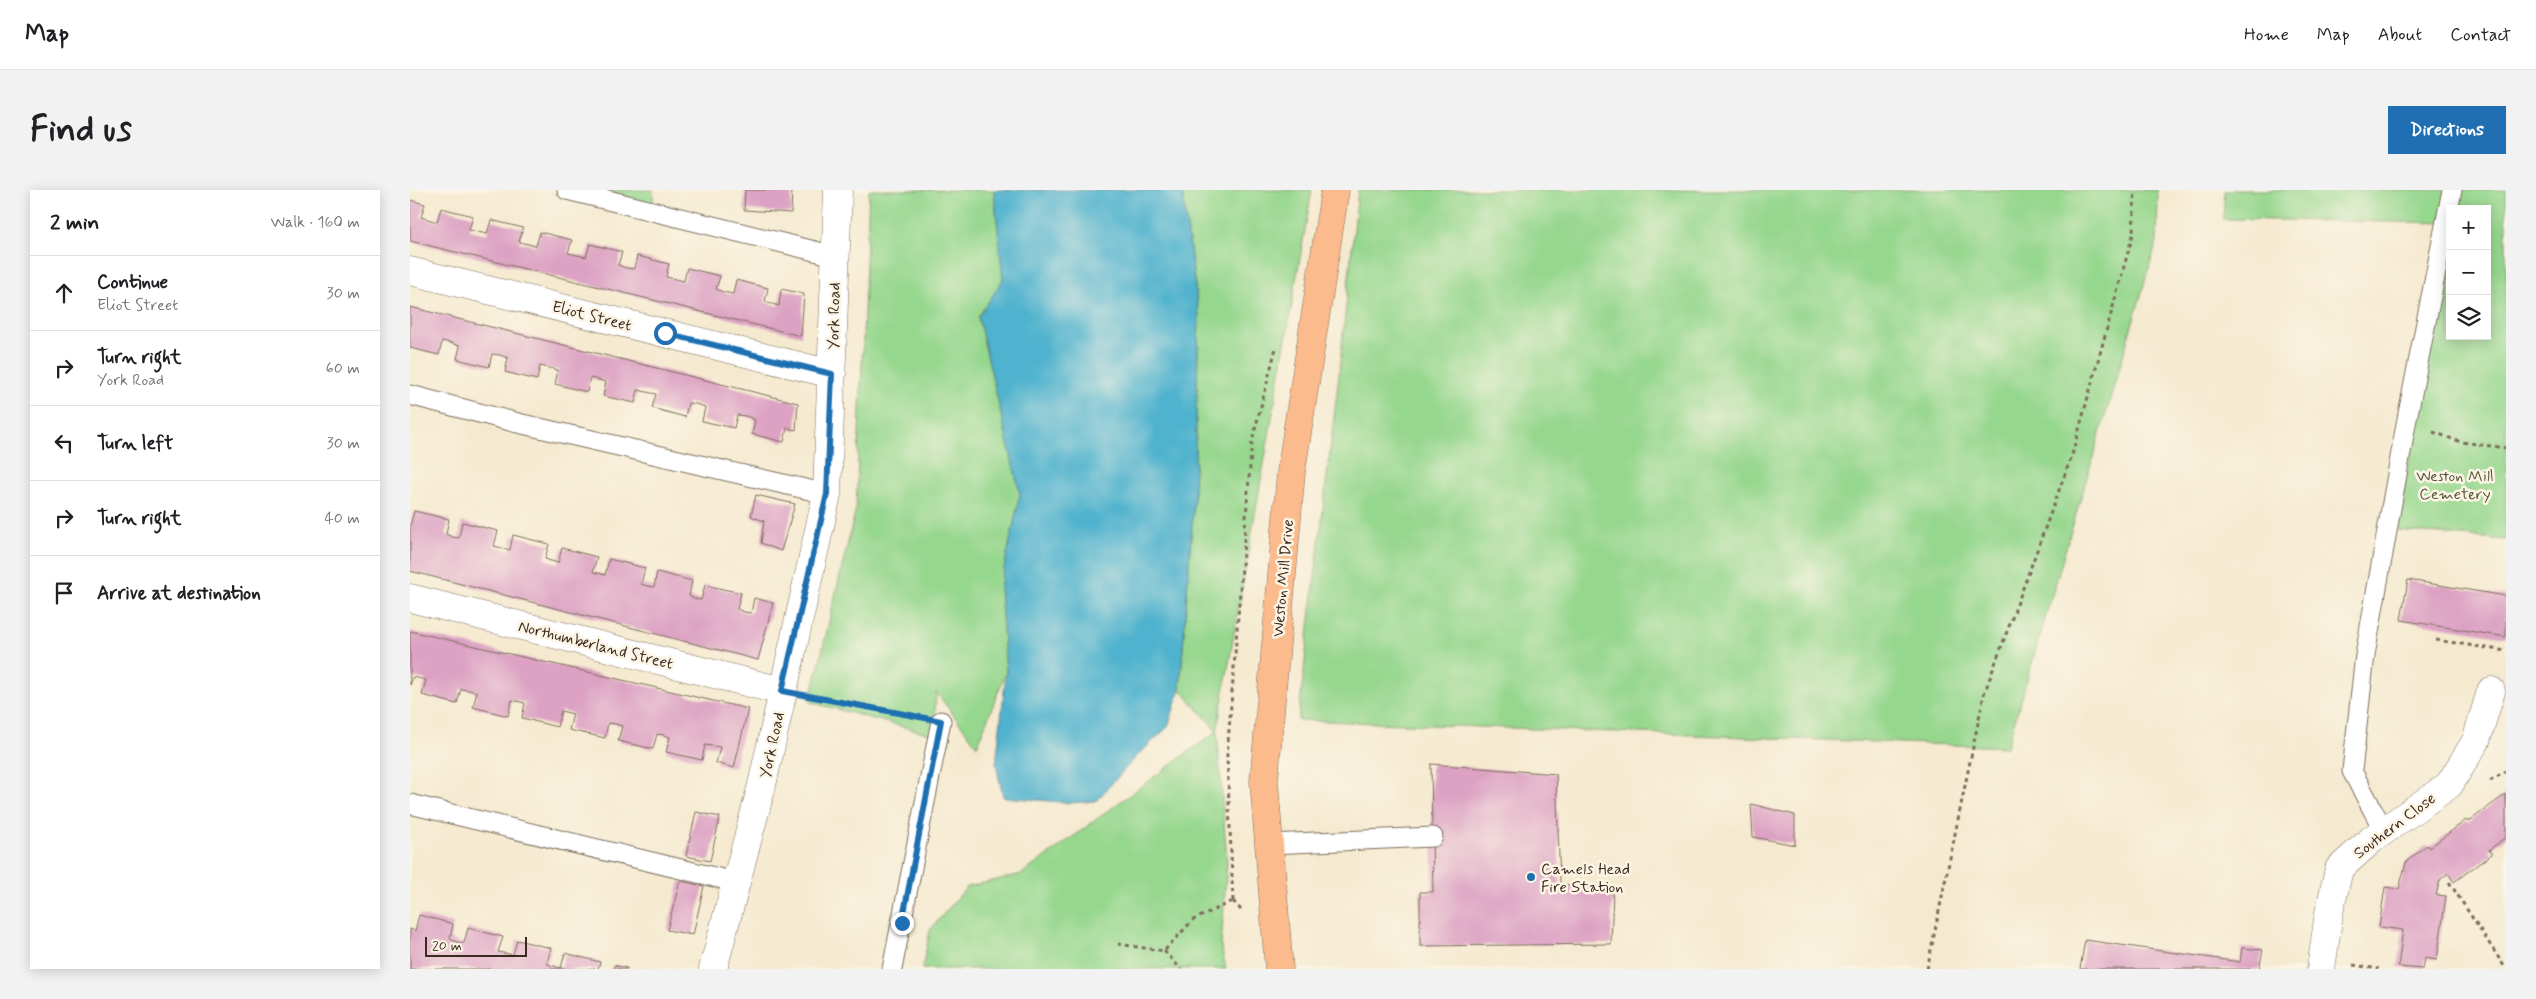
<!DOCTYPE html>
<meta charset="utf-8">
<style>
:root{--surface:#fff;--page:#f2f2f2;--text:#202124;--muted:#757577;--line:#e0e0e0;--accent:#1f6fb2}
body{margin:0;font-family:Mynerve,sans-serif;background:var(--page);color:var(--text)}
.controls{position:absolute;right:15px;top:15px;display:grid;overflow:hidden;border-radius:0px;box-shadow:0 2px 12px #0003}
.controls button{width:45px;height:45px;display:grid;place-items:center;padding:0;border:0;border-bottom:1px solid var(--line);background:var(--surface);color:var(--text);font:25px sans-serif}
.scale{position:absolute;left:15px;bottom:12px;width:102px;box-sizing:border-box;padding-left:5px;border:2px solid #3b2a1e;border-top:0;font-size:14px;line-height:18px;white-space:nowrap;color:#3b2a1e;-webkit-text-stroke:4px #fcf5e5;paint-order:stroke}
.stop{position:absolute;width:15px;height:15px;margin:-11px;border:4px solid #1f6fb2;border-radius:50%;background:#fff}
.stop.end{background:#1f6fb2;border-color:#fff;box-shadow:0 1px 5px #0008}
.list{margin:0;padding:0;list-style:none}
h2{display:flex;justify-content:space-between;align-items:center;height:65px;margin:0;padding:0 20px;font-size:21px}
h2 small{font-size:16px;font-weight:400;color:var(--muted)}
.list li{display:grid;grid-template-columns:32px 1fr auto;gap:15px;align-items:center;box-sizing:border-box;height:75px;padding:0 20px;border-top:1px solid var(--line)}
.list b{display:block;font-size:19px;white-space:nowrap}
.list p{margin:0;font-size:16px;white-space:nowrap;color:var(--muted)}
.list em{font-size:16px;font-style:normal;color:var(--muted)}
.icon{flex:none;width:28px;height:28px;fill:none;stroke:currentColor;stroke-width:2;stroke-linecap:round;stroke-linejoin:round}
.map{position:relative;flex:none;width:2096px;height:779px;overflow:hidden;border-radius:0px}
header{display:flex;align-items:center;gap:30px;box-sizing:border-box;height:70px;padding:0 25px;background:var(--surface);border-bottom:1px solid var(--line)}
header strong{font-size:24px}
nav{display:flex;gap:28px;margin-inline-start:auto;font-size:18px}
.intro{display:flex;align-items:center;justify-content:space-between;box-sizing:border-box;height:120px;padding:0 30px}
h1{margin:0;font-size:35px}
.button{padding:12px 22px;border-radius:0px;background:var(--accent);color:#fff;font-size:18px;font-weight:700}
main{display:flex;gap:30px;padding:0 30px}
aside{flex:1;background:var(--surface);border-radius:0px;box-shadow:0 2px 12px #0003}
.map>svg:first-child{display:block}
.green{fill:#96d78e;stroke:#688056}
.water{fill:#4fb2ce;stroke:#456e76}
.building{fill:#dca1c3}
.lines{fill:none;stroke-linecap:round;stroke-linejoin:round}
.service-casing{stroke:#7c6d5c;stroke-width:21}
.minor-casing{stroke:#7c6d5c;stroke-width:29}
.primary-casing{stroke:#7c6d5c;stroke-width:29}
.path{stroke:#7c6d5c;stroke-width:3;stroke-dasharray:4 4;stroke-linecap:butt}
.service{stroke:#fff;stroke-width:19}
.minor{stroke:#fff;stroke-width:28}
.primary{stroke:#fbbb8c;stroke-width:28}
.route{stroke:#1f6fb2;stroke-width:6}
.poi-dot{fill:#1f6fb2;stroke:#fcf5e5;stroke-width:2}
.labels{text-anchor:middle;stroke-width:5;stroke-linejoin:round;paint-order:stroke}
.street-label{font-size:16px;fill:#3b2a1e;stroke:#fcf5e5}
.park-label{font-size:16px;fill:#52553a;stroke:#fcf5e5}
.poi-label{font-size:16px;fill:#3b2a1e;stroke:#fcf5e5;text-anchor:start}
</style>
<header>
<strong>Map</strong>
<nav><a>Home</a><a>Map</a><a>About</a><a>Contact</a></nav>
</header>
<div class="intro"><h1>Find us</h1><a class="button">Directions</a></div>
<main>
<aside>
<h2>2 min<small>Walk · 160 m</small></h2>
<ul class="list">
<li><svg class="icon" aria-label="ahead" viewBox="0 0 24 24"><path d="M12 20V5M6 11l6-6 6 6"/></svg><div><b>Continue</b><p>Eliot Street</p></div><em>30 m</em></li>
<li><svg class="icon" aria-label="right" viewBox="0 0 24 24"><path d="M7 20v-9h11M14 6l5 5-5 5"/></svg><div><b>Turn right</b><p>York Road</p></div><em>60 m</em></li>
<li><svg class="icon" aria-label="left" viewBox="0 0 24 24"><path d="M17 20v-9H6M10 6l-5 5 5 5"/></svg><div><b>Turn left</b></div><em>30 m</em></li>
<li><svg class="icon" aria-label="right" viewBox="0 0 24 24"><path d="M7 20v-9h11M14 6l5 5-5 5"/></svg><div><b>Turn right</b></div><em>40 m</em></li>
<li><svg class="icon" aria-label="arrive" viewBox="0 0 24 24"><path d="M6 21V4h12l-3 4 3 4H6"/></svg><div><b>Arrive at destination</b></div></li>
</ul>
</aside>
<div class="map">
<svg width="2096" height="779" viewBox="0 0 2096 779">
<rect width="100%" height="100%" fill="#fcf5e5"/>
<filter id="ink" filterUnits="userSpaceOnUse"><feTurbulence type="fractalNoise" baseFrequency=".02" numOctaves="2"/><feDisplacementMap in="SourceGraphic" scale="10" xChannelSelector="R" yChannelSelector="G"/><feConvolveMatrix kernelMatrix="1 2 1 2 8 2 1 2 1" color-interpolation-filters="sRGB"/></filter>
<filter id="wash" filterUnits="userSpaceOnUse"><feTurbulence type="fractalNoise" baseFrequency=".0096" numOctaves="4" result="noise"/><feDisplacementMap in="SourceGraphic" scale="20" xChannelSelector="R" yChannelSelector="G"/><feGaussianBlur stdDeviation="1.12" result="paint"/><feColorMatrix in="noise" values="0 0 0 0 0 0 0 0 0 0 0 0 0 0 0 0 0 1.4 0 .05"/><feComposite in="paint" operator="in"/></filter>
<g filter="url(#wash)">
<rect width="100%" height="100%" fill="#f5ead0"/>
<path class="green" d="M 186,0 L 243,0 L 243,14 Z
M 459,0 L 584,0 L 593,90 L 568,127 L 610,304 L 590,397 L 596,482 L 567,556 L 526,502 L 524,545 L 400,512 L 446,318 Z
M 772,0 L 902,0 L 807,541 L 817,672 L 811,756 L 816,779 L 512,779 L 520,740 L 557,697 L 612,684 L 807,541 L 770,499 L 784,307 L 789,126 Z
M 948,0 L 1748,0 L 1747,51 L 1597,557 L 888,530 L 927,202 Z
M 1815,0 L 2096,0 L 2096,350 L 1985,340 L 2040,64 L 2040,146 L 2077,146 L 2077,19 L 2040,19 L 2040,33 L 1813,29 Z"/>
<path class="water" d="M 584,0 L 772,0 L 789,126 L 784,307 L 770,499 L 758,537 L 729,564 L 686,611 L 661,613 L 593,607 L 586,574 L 596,482 L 590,397 L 610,304 L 568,127 L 593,90 Z"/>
<g id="blocks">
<path class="building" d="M 335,0 L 382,0 L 381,23 L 334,20 Z
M 0,10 L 15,14 L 11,27 L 27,32 L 31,18 L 63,26 L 59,40 L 77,44 L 81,30 L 113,38 L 109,52 L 118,54 L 126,56 L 130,42 L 162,50 L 158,63 L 176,67 L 180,54 L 212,62 L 208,75 L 216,78 L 224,79 L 227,66 L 259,74 L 256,87 L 274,91 L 277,78 L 310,86 L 306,99 L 313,102 L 323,104 L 326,90 L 358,98 L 355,112 L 369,116 L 371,99 L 394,104 L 391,146 L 0,51 Z
M 0,117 L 388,213 L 386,240 L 377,238 L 374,252 L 342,244 L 345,230 L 336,226 L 327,225 L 324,238 L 292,231 L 295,217 L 286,214 L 278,213 L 275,227 L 242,218 L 246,204 L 228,200 L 225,213 L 193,206 L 196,192 L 180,188 L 177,202 L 145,194 L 148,180 L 130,176 L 127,190 L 95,182 L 98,168 L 90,165 L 82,164 L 79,177 L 47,169 L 50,156 L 41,153 L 32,151 L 29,165 L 0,158 Z
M 346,305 L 385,314 L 371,361 L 351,353 L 354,331 L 341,326 Z
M 4,321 L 39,329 L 36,344 L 42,347 L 49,348 L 52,332 L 88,341 L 84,356 L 100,360 L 103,345 L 139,354 L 135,369 L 141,371 L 148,373 L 152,358 L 187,367 L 183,382 L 188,383 L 195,385 L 199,369 L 235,378 L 231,394 L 237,396 L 244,397 L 247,382 L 282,391 L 279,406 L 285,409 L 291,410 L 295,395 L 331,403 L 327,419 L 334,422 L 341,423 L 344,408 L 363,413 L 348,470 L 0,381 L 0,336 Z
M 1998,390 L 2096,406 L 2096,447 L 1991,430 Z
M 0,441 L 338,519 L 324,578 L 306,573 L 310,557 L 295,555 L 292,570 L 256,562 L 260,547 L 254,545 L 247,544 L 243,559 L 208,551 L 212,536 L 205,534 L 198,533 L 195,548 L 159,540 L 163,524 L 151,521 L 147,537 L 112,528 L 115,513 L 102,510 L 98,526 L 63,517 L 67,502 L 59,500 L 51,499 L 47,514 L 12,505 L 16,490 L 3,487 L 0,495 Z
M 1021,574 L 1146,584 L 1150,694 L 1203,700 L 1201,754 L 1010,756 L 1010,702 L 1023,702 Z
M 2096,604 L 2096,647 L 2079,660 L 2082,664 L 2044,692 L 2038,683 L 2030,690 L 2026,705 L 2036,706 L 2027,770 L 2015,768 L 2013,779 L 1988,777 L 1993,740 L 1969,737 L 1975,697 L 1989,699 L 1996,672 L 2017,655 L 2019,658 L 2056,630 L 2058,632 Z
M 1341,614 L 1385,625 L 1385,655 L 1343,647 Z
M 286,622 L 310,627 L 300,671 L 276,666 Z
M 270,691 L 294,696 L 283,745 L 257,740 Z
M 9,725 L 43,734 L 40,749 L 47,752 L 54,753 L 58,738 L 93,747 L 88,762 L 103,765 L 107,750 L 141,758 L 137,774 L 151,778 L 155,763 L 190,772 L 188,779 L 0,779 L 0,739 L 5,741 Z
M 1675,750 L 1830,772 L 1832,758 L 1853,760 L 1849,779 L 1670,779 Z
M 204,775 L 217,778 L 217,779 L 203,779 Z"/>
</g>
</g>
<g filter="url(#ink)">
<use href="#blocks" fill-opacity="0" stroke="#7c6d5c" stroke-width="1"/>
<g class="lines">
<defs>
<path id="service" d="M 157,0 L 425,66
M 0,205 L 108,233 L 417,304
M 0,614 L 325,692
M 1974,641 L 1942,581 L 1955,465 L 1996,234 L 2042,0
M 859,654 L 1023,647
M 482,779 L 531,531"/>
<path id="minor" d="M 0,81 L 422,184
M 0,408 L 372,501
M 303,779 L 352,595 L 417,304 L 428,0
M 1911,779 L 1919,723 L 1929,679 L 1961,650 L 2039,595 L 2066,551 L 2081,501"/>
<path id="primary" d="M 869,779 L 854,591 L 881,282 L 925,0"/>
</defs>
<use href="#service" class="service-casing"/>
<use href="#minor" class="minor-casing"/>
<use href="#primary" class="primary-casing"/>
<path class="path" d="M 2023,242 L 2051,252 L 2096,258
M 2026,450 L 2096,461
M 405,507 L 504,525
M 2080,591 L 2096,581
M 2039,692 L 2096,779
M 823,711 L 817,565 L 842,251 L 866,158
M 823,711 L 831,720
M 708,754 L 754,761 L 783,730 L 823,711
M 754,761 L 771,779
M 1943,775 L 1969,779
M 1517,779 L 1574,504 L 1662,265 L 1723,44 L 1725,0"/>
<use href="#service" class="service"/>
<use href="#minor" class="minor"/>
<use href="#primary" class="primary"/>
</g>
</g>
<g class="lines" filter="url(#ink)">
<path class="route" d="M 255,143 L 422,184 L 417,304 L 372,501 L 531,531 L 492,733"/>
</g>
<circle class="poi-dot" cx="1121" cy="687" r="5"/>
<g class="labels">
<g class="street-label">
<text transform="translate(182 125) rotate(14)" y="6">Eliot Street</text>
<text transform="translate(423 126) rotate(-89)" y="6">York Road</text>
<text transform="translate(872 388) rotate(-85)" y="6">Weston Mill Drive</text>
<text transform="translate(186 454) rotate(14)" y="6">Northumberland Street</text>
<text transform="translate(361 555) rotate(-78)" y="6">York Road</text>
<text transform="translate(1984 635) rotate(-37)" y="6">Southern Close</text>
</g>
<g class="park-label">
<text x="2045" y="291">Weston Mill<tspan x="2045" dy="18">Cemetery</tspan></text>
</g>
<g class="poi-label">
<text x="1131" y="684">Camels Head<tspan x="1131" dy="18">Fire Station</tspan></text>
</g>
</g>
</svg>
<div class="controls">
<button>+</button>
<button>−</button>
<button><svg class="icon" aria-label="layers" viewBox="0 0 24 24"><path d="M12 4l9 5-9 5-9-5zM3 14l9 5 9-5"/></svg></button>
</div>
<div class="scale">20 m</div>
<div class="stop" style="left:255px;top:143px"></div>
<div class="stop end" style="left:492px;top:733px"></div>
</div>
</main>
